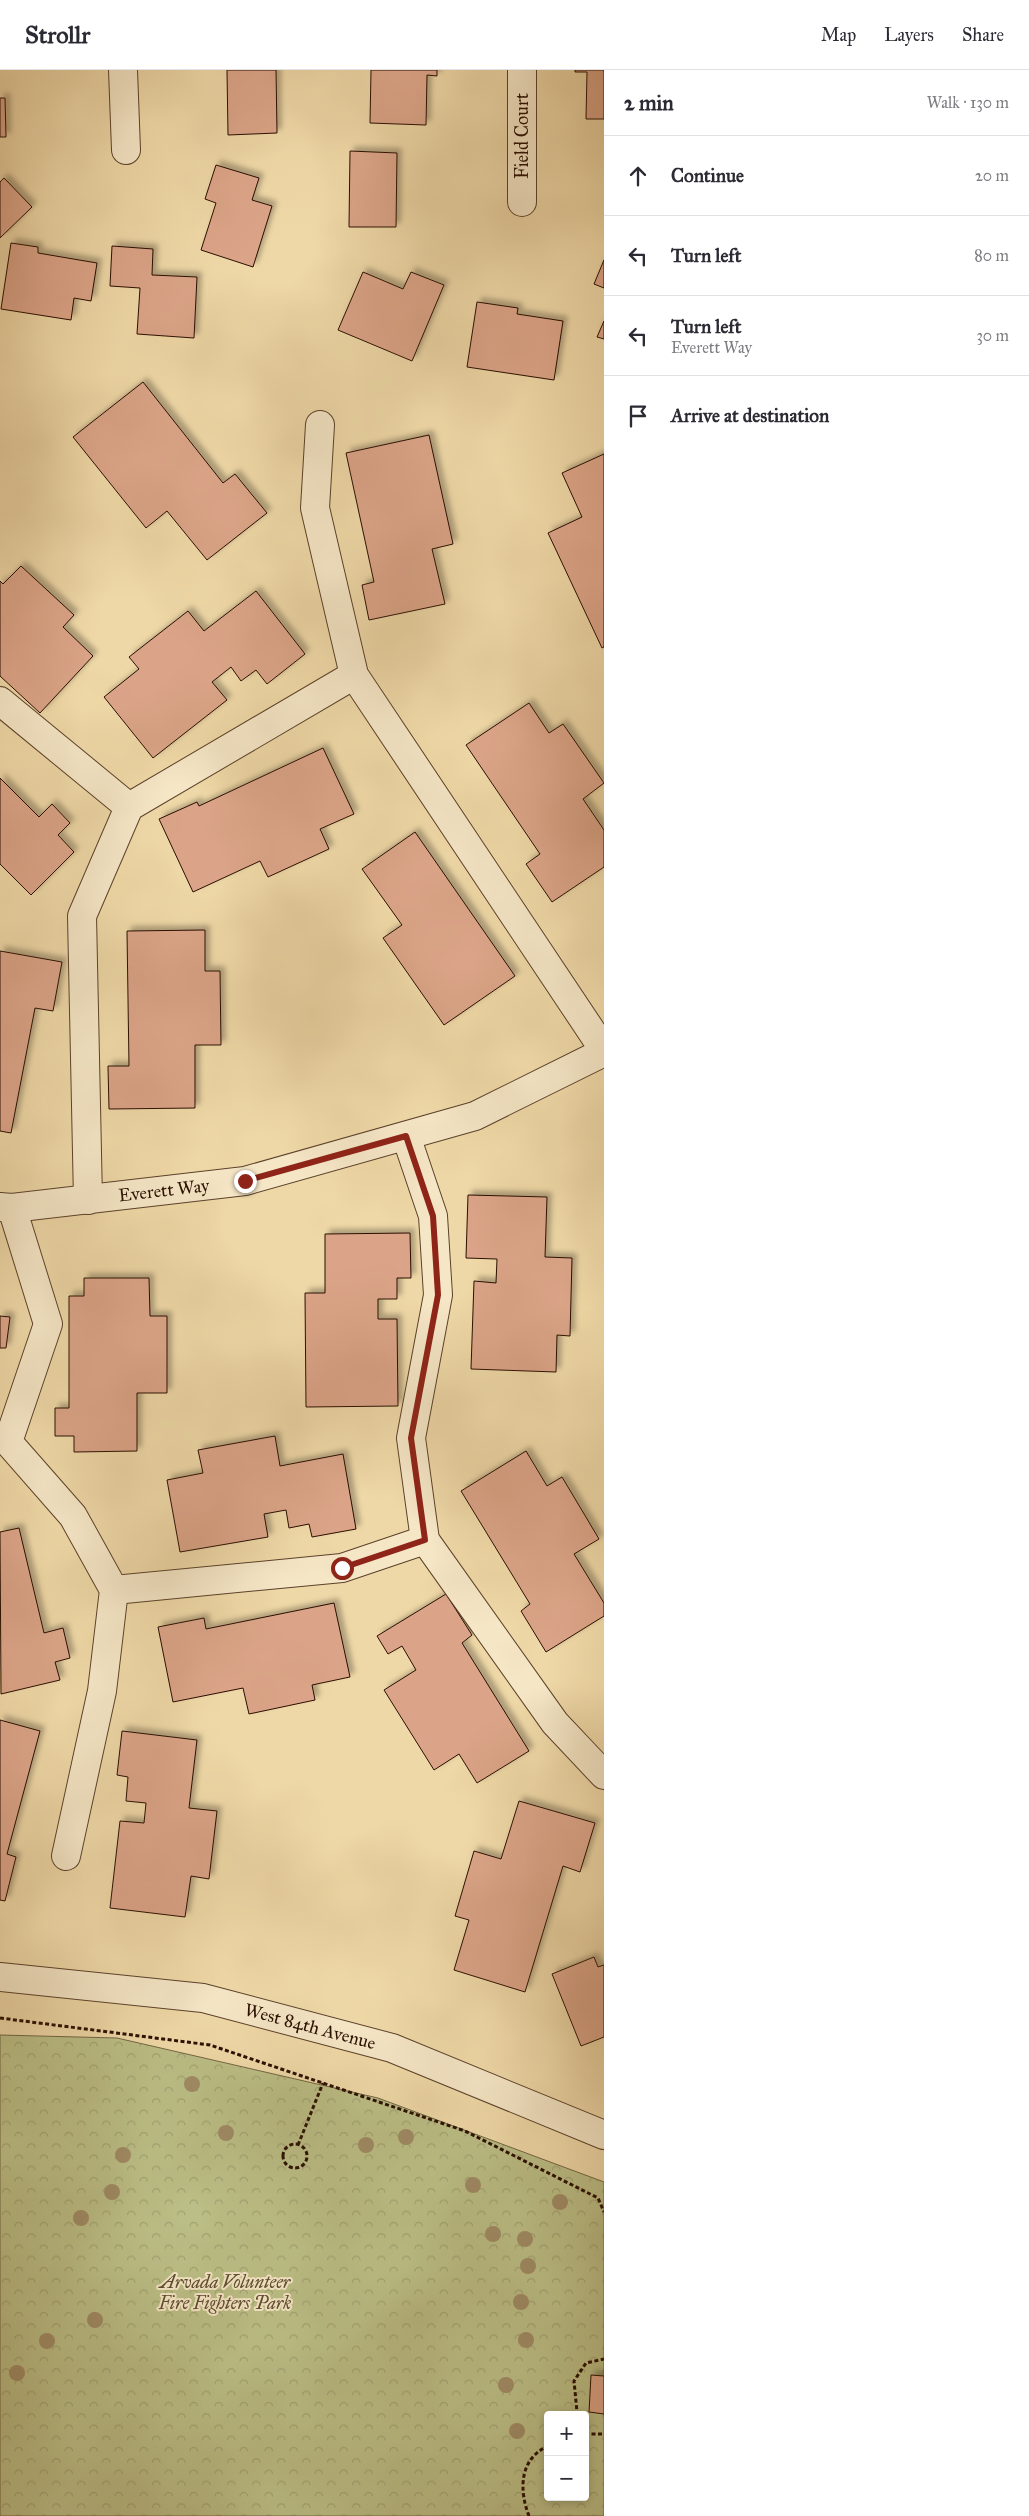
<!DOCTYPE html>
<meta charset="utf-8">
<style>
:root{--surface:#fff;--page:#f2f2f3;--text:#2b2b33;--muted:#7c7c81;--line:#e1e1e2}
body{margin:0;font-family:"IM FELL Great Primer",serif;background:var(--page);color:var(--text)}
.controls{position:absolute;right:15px;bottom:15px;display:grid;overflow:hidden;border-radius:5px;box-shadow:0 2px 8px #0003}
.controls button{width:45px;height:45px;display:grid;place-items:center;padding:0;border:0;border-bottom:1px solid var(--line);background:var(--surface);color:var(--text);font:25px sans-serif}
.stop{position:absolute;width:15px;height:15px;margin:-11px;border:4px solid #8f2418;border-radius:50%;background:#fff}
.stop.end{background:#8f2418;border-color:#fff;box-shadow:0 1px 5px #0008}
.list{margin:0;padding:0;list-style:none}
h2{display:flex;justify-content:space-between;align-items:center;height:65px;margin:0;padding:0 20px;font-size:21px}
h2 small{font-size:16px;font-weight:400;color:var(--muted)}
.list li{display:grid;grid-template-columns:32px 1fr auto;gap:15px;align-items:center;box-sizing:border-box;height:80px;padding:0 20px;border-top:1px solid var(--line)}
.list b{display:block;font-size:19px;white-space:nowrap}
.list p{margin:0;font-size:16px;white-space:nowrap;color:var(--muted)}
.list em{font-size:16px;font-style:normal;color:var(--muted)}
.icon{flex:none;width:28px;height:28px;fill:none;stroke:currentColor;stroke-width:2;stroke-linecap:round;stroke-linejoin:round}
.map{position:relative;flex:none;width:604px;height:2446px;overflow:hidden}
header{display:flex;align-items:center;gap:30px;box-sizing:border-box;height:70px;padding:0 25px;background:var(--surface);border-bottom:1px solid var(--line)}
header strong{font-size:24px}
nav{display:flex;gap:28px;margin-inline-start:auto;font-size:18px}
main{display:flex}
aside{flex:1;background:var(--surface)}
.map>svg:first-child{display:block}
.park{fill:url(#park-crowns);stroke:#726643;fill-rule:evenodd}
.building{fill:#dba488;stroke:#2a0f00;filter:url(#shadow)}
.lines{fill:none;stroke-linecap:round;stroke-linejoin:round}
.minor-casing{stroke:#5b412a;stroke-width:30}
.path{stroke:#2a0f00;stroke-width:3;stroke-dasharray:4 2.5;stroke-linecap:butt}
.minor{stroke:#f5e6c6;stroke-width:28}
.tree{fill:#9f8b65}
.route{stroke:#8f2418;stroke-width:6}
.labels{text-anchor:middle;stroke-width:4;stroke-linejoin:round;paint-order:stroke}
.street-label{font-size:18px;fill:#2a0f00;stroke:#f5e6c6}
.park-label{font-size:18px;font-style:italic;fill:#5d4c2f;stroke:#f5e6c6}
</style>
<header>
<strong>Strollr</strong>
<nav><a>Map</a><a>Layers</a><a>Share</a></nav>
</header>
<main>
<div class="map">
<svg width="604" height="2446" viewBox="0 0 604 2446">
<defs>
<pattern id="park-crowns" width="20" height="18" patternUnits="userSpaceOnUse" patternTransform="scale(1.25)"><rect width="20" height="18" fill="#bbbe86"/><path d="M2 6a3 3 0 1 1 6 0M12 15a3 3 0 1 1 6 0" fill="none" stroke="#a1a272"/></pattern>
<filter id="shadow"><feDropShadow dx="4.5" dy="-4.5" stdDeviation="2.5" flood-color="#0004"/></filter>
</defs>
<rect width="100%" height="100%" fill="#efd8a7"/>
<filter id="stains"><feTurbulence type="fractalNoise" baseFrequency=".004" numOctaves="4"/><feColorMatrix values="0 0 0 0 .2 0 0 0 0 .09 0 0 0 0 .02 0 0 0 .5 -.17"/></filter>
<radialGradient id="worn" r=".72"><stop offset=".6" stop-color="#630" stop-opacity="0"/><stop offset="1" stop-color="#630" stop-opacity=".3"/></radialGradient>
<path class="park" d="M 0,1965 L 117,1968 L 378,2028 L 604,2112 L 604,2446 L 0,2446 ZM 548,2345 L 585,2345 L 585,2427 L 548,2427 Z"/>
<path class="building" d="M 227,0 L 276,0 L 277,63 L 228,65 Z
M 371,0 L 437,0 L 437,6 L 427,5 L 426,55 L 370,53 Z
M 575,0 L 604,0 L 604,49 L 586,49 L 587,2 L 575,2 Z
M 0,28 L 5,28 L 6,67 L 0,67 Z
M 350,81 L 397,83 L 396,157 L 349,157 Z
M 216,95 L 259,108 L 252,130 L 272,136 L 253,197 L 201,180 L 216,133 L 205,129 Z
M 4,108 L 32,137 L 0,168 L 0,112 Z
M 11,173 L 38,177 L 38,183 L 97,193 L 91,231 L 74,228 L 71,250 L 1,239 Z
M 112,176 L 153,179 L 152,205 L 197,207 L 194,268 L 137,264 L 140,218 L 110,216 Z
M 604,190 L 604,218 L 594,214 Z
M 363,202 L 403,219 L 411,202 L 444,215 L 412,291 L 338,260 Z
M 477,232 L 518,238 L 517,244 L 563,251 L 554,310 L 467,297 Z
M 604,251 L 604,269 L 597,267 Z
M 143,312 L 223,413 L 235,404 L 267,443 L 207,490 L 167,441 L 146,458 L 73,367 Z
M 429,365 L 453,474 L 432,479 L 445,534 L 369,550 L 362,515 L 374,512 L 346,383 Z
M 604,384 L 604,577 L 602,578 L 548,463 L 582,447 L 562,403 Z
M 21,496 L 74,545 L 63,557 L 93,586 L 40,643 L 0,606 L 0,511 L 3,514 Z
M 256,521 L 305,584 L 267,614 L 256,600 L 241,611 L 231,597 L 212,612 L 227,630 L 153,688 L 104,627 L 139,599 L 129,587 L 188,541 L 204,561 Z
M 529,633 L 549,663 L 563,654 L 604,713 L 583,729 L 604,760 L 604,797 L 552,832 L 526,794 L 540,784 L 466,675 Z
M 323,678 L 354,744 L 320,759 L 329,779 L 268,807 L 260,791 L 193,822 L 159,749 L 197,732 L 199,736 Z
M 0,708 L 39,747 L 52,734 L 70,753 L 58,765 L 74,782 L 31,825 L 0,794 Z
M 415,762 L 515,906 L 444,955 L 383,868 L 402,855 L 362,799 Z
M 205,860 L 205,901 L 220,901 L 221,975 L 195,975 L 195,1038 L 109,1039 L 108,996 L 129,996 L 127,861 Z
M 0,881 L 62,892 L 53,941 L 35,938 L 11,1063 L 0,1061 Z
M 468,1125 L 547,1127 L 545,1187 L 572,1188 L 570,1266 L 557,1265 L 556,1302 L 471,1299 L 474,1211 L 496,1213 L 497,1189 L 466,1188 Z
M 410,1163 L 411,1208 L 397,1208 L 397,1229 L 378,1229 L 378,1249 L 397,1249 L 398,1336 L 306,1337 L 305,1223 L 325,1223 L 325,1164 Z
M 84,1208 L 149,1208 L 150,1246 L 167,1246 L 167,1323 L 137,1323 L 137,1381 L 74,1382 L 74,1366 L 55,1366 L 55,1338 L 69,1338 L 69,1226 L 84,1226 Z
M 0,1246 L 10,1247 L 6,1278 L 0,1278 Z
M 275,1366 L 280,1396 L 343,1384 L 356,1459 L 312,1467 L 309,1454 L 289,1458 L 286,1440 L 264,1444 L 268,1467 L 180,1482 L 167,1410 L 203,1403 L 198,1380 Z
M 526,1381 L 547,1416 L 562,1407 L 599,1469 L 574,1484 L 604,1533 L 604,1546 L 546,1582 L 521,1541 L 530,1534 L 461,1421 Z
M 19,1458 L 44,1563 L 63,1558 L 70,1588 L 55,1592 L 60,1610 L 1,1624 L 0,1462 Z
M 446,1524 L 472,1565 L 462,1573 L 529,1681 L 477,1713 L 459,1684 L 434,1700 L 384,1620 L 416,1600 L 402,1576 L 388,1584 L 377,1566 Z
M 334,1533 L 350,1607 L 312,1615 L 315,1630 L 249,1644 L 243,1618 L 173,1632 L 158,1557 L 204,1548 L 206,1559 Z
M 0,1650 L 40,1661 L 7,1784 L 16,1787 L 5,1831 L 0,1830 Z
M 122,1661 L 197,1670 L 189,1738 L 217,1741 L 209,1809 L 191,1806 L 185,1847 L 110,1838 L 120,1751 L 144,1753 L 146,1733 L 126,1731 L 128,1707 L 117,1705 Z
M 519,1731 L 595,1753 L 580,1802 L 563,1796 L 525,1922 L 454,1900 L 469,1850 L 455,1846 L 474,1781 L 501,1789 Z
M 594,1887 L 598,1897 L 604,1895 L 604,1967 L 581,1976 L 552,1904 Z
M 591,2305 L 604,2306 L 604,2344 L 589,2342 Z"/>
<g class="lines">
<defs>
<g id="minor">
<path d="M 123,0 L 126,80"/>
<path d="M 522,0 L 522,132"/>
<path d="M 320,355 L 315,438 L 354,605 L 604,980"/>
<path d="M 0,631 L 129,737"/>
<path d="M 406,1066 L 433,1146 L 438,1225 L 411,1368 L 425,1470 L 555,1653 L 604,1705"/>
<path d="M 88,1130 L 82,846 L 129,737 L 354,605"/>
<path id="s1" d="M 0,1137 L 12,1138 L 245,1111 L 475,1046 L 604,982"/>
<path d="M 12,1138 L 48,1254 L 8,1372 L 73,1446 L 114,1520 L 102,1621 L 66,1786"/>
<path d="M 114,1520 L 342,1498 L 425,1470"/>
<path id="s2" d="M 0,1907 L 203,1928 L 392,1978 L 604,2065"/>
</g>
</defs>
<use href="#minor" class="minor-casing"/>
<path class="path" d="M 0,1948 L 210,1975 L 465,2061 L 598,2128 L 604,2142
M283 2086a12 12 0 1 1 24 0a12 12 0 1 1-24 0Z
M 298,2075 L 323,2013
M 575,2345 L 577,2342 L 574,2311 L 586,2293 L 604,2289
M 585,2364 L 604,2364
M 529,2446 C 519,2420 519,2389 548,2376"/>
<use href="#minor" class="minor"/>
</g>
<g class="tree">
<circle cx="192" cy="2014" r="8"/>
<circle cx="226" cy="2063" r="8"/>
<circle cx="406" cy="2067" r="8"/>
<circle cx="366" cy="2075" r="8"/>
<circle cx="123" cy="2085" r="8"/>
<circle cx="473" cy="2115" r="8"/>
<circle cx="112" cy="2122" r="8"/>
<circle cx="560" cy="2132" r="8"/>
<circle cx="81" cy="2148" r="8"/>
<circle cx="493" cy="2164" r="8"/>
<circle cx="525" cy="2169" r="8"/>
<circle cx="528" cy="2196" r="8"/>
<circle cx="521" cy="2232" r="8"/>
<circle cx="95" cy="2250" r="8"/>
<circle cx="526" cy="2270" r="8"/>
<circle cx="47" cy="2271" r="8"/>
<circle cx="17" cy="2303" r="8"/>
<circle cx="506" cy="2315" r="8"/>
<circle cx="517" cy="2361" r="8"/>
</g>
<g class="lines">
<path class="route" d="M 245,1111 L 406,1066 L 433,1146 L 438,1225 L 411,1368 L 425,1470 L 342,1498"/>
</g>
<g class="labels">
<g class="street-label">
<text transform="translate(522 66) rotate(-90)" y="6">Field Court</text>
<text dy="6" stroke="none"><textPath href="#s1" startOffset="165">Everett Way</textPath></text>
<text dy="6" stroke="none"><textPath href="#s2" startOffset="315">West 84th Avenue</textPath></text>
</g>
<g class="park-label">
<text x="225" y="2218">Arvada Volunteer<tspan x="225" dy="21">Fire Fighters Park</tspan></text>
</g>
</g>
<rect width="100%" height="100%" filter="url(#stains)"/>
<rect width="100%" height="100%" fill="url(#worn)"/>
</svg>
<div class="controls">
<button>+</button>
<button>−</button>
</div>
<div class="stop" style="left:342px;top:1498px"></div>
<div class="stop end" style="left:245px;top:1111px"></div>
</div>
<aside>
<h2>2 min<small>Walk · 130 m</small></h2>
<ul class="list">
<li><svg class="icon" aria-label="ahead" viewBox="0 0 24 24"><path d="M12 20V5M6 11l6-6 6 6"/></svg><div><b>Continue</b></div><em>20 m</em></li>
<li><svg class="icon" aria-label="left" viewBox="0 0 24 24"><path d="M17 20v-9H6M10 6l-5 5 5 5"/></svg><div><b>Turn left</b></div><em>80 m</em></li>
<li><svg class="icon" aria-label="left" viewBox="0 0 24 24"><path d="M17 20v-9H6M10 6l-5 5 5 5"/></svg><div><b>Turn left</b><p>Everett Way</p></div><em>30 m</em></li>
<li><svg class="icon" aria-label="arrive" viewBox="0 0 24 24"><path d="M6 21V4h12l-3 4 3 4H6"/></svg><div><b>Arrive at destination</b></div></li>
</ul>
</aside>
</main>
